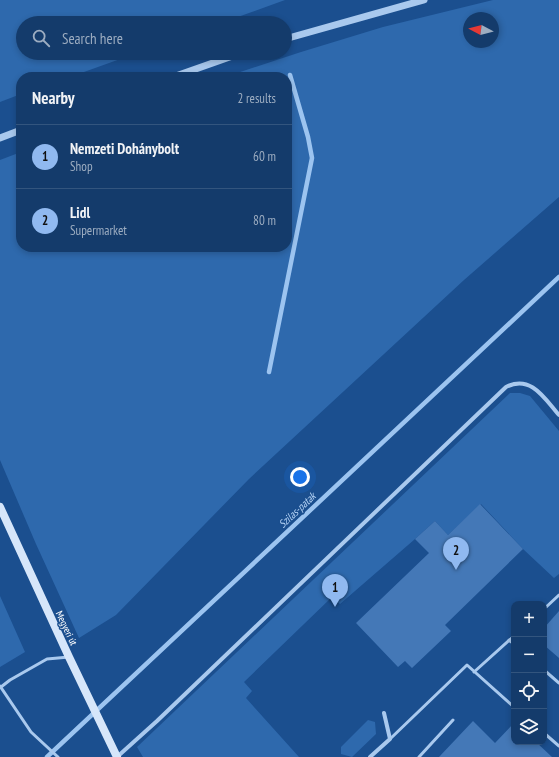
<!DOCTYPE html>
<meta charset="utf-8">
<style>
:root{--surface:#143b6b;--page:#1d4271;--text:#f1f3f6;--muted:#9dadc1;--line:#33557e;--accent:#90b9f0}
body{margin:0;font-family:"PT Sans Narrow",sans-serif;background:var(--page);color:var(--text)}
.controls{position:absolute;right:12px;bottom:12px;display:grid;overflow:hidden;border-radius:8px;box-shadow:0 2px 6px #0003}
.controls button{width:36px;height:36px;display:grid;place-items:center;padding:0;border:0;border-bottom:1px solid var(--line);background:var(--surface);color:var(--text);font:20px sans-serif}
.compass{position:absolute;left:463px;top:12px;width:36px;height:36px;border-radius:50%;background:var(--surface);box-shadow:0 2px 6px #0003;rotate:277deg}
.you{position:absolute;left:300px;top:477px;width:14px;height:14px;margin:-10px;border:3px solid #fff;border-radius:50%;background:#1a73e8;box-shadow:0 0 0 6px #1a73e833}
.badge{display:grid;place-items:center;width:26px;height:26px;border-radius:50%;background:var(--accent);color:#111;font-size:13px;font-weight:700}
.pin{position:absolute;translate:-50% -33px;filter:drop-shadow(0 1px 2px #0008)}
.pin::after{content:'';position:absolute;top:21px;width:14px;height:12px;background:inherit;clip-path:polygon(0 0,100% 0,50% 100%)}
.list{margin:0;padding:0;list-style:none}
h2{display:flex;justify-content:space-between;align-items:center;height:52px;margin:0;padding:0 16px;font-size:17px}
h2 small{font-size:13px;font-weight:400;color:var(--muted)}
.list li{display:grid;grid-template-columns:26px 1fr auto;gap:12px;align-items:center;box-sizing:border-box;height:64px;padding:0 16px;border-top:1px solid var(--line)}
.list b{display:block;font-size:15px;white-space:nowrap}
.list p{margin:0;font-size:13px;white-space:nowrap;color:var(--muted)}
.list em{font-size:13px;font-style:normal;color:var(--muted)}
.icon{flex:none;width:22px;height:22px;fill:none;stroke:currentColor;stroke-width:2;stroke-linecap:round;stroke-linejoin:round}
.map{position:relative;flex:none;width:559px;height:757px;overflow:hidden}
.search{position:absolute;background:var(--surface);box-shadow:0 2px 6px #0003;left:16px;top:16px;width:276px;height:44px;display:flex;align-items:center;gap:10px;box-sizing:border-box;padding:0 14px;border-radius:22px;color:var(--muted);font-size:15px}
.panel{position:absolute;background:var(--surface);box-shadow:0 2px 6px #0003;left:16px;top:72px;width:276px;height:180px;border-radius:16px}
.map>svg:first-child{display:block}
.green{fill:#2e69ad;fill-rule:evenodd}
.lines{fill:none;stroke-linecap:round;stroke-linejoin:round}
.stream{stroke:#9cc4f0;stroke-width:4.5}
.building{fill:#4478b7}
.service{stroke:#a9c9ee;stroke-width:3}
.minor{stroke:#a9c9ee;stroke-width:4}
.tertiary{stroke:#a9c9ee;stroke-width:7}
.secondary{stroke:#d6e6fa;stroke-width:8}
.labels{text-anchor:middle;stroke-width:3;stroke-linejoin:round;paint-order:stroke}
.street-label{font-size:10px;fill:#fff;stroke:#1b4f8f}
.water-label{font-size:11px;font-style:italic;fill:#b5d3f5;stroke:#1b4f8f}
</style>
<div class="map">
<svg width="559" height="757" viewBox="0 0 559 757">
<rect width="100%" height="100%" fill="#1b4f8f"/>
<path class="green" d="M 0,0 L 285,0 L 221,23 L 23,23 L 23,53 L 137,53 L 70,77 L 21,77 L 21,94 L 0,102 Z
M 493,0 L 559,0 L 559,197 L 464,280 L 249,479 L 116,615 L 79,638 L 36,544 L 0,460 L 0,160 L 21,152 L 21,247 L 287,247 L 287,77 L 225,77 L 301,52 L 383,27 ZM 469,18 L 493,18 L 493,42 L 469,42 Z
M 510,393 L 520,393 L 530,396 L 559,431 L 559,574 L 554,578 L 523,549 L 481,504 L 448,535 L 435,521 L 415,539 L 340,604 L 332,597 L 244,682 L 252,691 L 246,698 L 299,757 L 143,757 L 137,747 Z
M 0,596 L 25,652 L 0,667 Z
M 368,720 L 375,722 L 376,734 L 352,757 L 341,754 L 341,747 Z"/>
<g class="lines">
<path class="stream" d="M 269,372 L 312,158 L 308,137 L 290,75
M 47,757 L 559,277"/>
</g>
<path class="building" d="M 480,504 L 523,549 L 445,625 L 451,631 L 412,668 L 405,661 L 398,667 L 356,623 L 429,553 L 415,539 L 435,521 L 448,535 Z
M 559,611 L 559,658 L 544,645 L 544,628 Z
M 473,721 L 495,743 L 514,723 L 514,742 L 536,742 L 552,757 L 439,757 Z"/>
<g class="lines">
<path class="service" d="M 544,609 L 559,595
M 509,640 L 514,644
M 544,670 L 559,683
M 474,672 L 514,636
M 0,686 L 31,732 L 58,757
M 1,687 L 10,680 L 47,659 L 69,657
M 544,733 L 559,746
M 390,739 L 467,665 L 514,707
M 419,757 L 453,720"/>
<path class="minor" d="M 117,757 L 157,721 L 506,387 C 531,374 545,399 559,415
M 370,757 L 390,739 L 384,713"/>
<path class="tertiary" d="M 285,39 L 424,0
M 173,77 L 241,53
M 0,138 L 21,130"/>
<path class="secondary" d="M 0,507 L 69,657 L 117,757"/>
</g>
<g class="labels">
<g class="street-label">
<text transform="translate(67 628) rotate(65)" y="4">Megyeri út</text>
</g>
<g class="water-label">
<text transform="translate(297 510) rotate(-43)" y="4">Szilas-patak</text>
</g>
</g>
</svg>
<div class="controls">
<button>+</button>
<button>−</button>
<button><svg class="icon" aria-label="locate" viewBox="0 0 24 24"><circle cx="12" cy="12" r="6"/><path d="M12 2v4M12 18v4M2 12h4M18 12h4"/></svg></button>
<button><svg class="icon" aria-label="layers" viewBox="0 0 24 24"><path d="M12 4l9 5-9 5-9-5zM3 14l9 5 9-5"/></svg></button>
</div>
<svg class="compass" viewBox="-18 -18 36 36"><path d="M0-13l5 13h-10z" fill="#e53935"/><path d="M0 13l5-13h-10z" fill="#9dadc1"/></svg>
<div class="you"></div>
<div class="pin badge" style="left:335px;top:607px">1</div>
<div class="pin badge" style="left:456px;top:570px">2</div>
<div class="search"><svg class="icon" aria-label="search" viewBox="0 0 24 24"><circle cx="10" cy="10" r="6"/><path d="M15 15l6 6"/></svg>Search here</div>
<section class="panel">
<h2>Nearby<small>2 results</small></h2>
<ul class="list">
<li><span class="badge">1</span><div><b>Nemzeti Dohánybolt</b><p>Shop</p></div><em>60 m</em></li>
<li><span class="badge">2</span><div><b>Lidl</b><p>Supermarket</p></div><em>80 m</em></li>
</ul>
</section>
</div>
